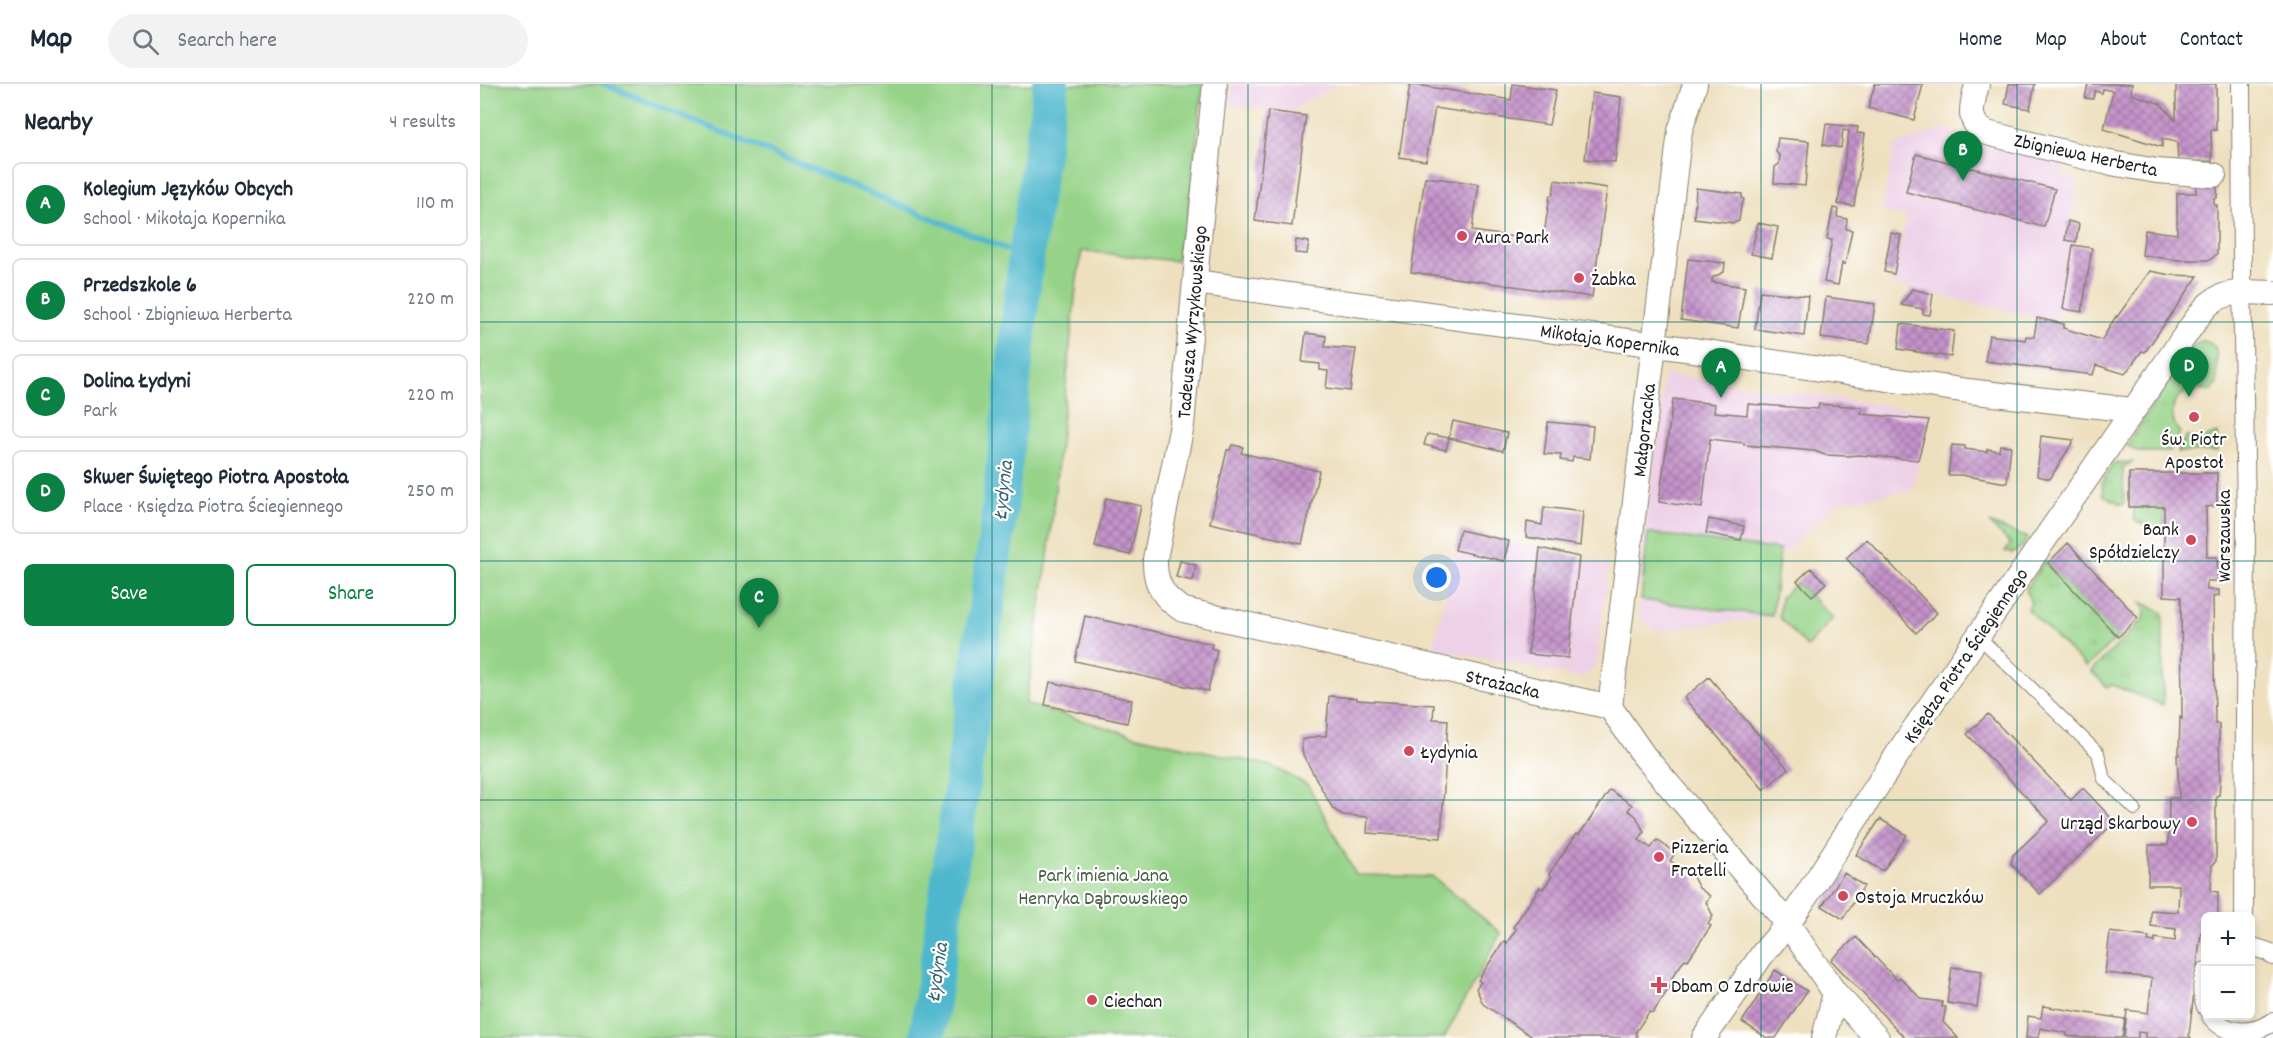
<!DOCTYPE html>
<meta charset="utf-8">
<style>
:root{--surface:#fff;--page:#f2f2f3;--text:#1f2937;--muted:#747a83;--line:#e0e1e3;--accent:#0b8043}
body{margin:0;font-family:Dekko,sans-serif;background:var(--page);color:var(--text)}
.controls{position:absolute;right:18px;bottom:18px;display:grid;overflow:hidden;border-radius:9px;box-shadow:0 3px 9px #0003}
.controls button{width:54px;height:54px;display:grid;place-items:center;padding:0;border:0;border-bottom:2px solid var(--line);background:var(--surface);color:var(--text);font:30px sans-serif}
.you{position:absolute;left:957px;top:494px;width:21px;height:21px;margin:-15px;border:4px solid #fff;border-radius:50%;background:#1a73e8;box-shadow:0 0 0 9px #1a73e833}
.badge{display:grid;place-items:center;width:39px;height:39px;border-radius:50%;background:var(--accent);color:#fff;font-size:20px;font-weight:700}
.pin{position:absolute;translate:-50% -50px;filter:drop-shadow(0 2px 3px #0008)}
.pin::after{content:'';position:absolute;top:32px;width:21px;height:18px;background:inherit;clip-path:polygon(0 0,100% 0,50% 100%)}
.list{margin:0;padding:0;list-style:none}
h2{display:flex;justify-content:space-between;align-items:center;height:78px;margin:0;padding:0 24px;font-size:26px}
h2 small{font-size:20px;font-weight:400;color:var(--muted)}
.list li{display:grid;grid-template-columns:39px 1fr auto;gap:18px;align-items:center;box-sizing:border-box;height:84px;margin:0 12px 12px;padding:0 12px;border:2px solid var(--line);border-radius:9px}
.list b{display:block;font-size:22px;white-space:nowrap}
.list p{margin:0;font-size:20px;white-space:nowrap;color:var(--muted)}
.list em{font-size:20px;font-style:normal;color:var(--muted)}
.actions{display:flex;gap:12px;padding:18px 24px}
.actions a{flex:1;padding:14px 0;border:2px solid var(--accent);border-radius:9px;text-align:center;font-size:21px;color:var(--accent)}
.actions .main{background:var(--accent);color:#fff}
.icon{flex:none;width:33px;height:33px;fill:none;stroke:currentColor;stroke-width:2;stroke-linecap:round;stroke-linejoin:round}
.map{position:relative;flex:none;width:1793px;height:954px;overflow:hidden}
header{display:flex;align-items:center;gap:36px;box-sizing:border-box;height:84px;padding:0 30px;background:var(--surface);border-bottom:2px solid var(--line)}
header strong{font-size:28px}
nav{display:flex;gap:33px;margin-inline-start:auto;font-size:21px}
.search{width:420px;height:54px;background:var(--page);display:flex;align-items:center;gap:15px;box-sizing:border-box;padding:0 21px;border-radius:33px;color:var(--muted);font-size:22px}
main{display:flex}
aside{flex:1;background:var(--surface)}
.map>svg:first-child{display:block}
.built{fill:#eed0e7}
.grass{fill:url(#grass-tufts);stroke:#597852;stroke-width:1.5}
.green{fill:#96d388;stroke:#597852;stroke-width:1.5}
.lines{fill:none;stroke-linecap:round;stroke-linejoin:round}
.stream{stroke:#4fb7cd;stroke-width:6}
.river{stroke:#4fb7cd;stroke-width:36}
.building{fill:url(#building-cross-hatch)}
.service-casing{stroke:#857e6e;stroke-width:14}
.pedestrian-casing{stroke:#857e6e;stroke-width:20}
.minor-casing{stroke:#857e6e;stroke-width:26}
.service{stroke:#fff;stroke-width:12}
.pedestrian{stroke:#fff;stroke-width:18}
.minor{stroke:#fff;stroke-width:24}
.grid{fill:none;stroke:#0f766e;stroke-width:1.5;stroke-opacity:0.55}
.poi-dot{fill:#d1495b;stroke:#fff;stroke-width:2}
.labels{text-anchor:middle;stroke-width:4.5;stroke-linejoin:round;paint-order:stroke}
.street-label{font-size:20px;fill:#1c1c1c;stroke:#fff}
.poi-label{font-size:20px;fill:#1c1c1c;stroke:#fff;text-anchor:start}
.park-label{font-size:20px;fill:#475c42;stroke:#fff}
.water-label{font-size:21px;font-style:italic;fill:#33626c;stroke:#fff}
</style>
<header>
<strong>Map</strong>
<div class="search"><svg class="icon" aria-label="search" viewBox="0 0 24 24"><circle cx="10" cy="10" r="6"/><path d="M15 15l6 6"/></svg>Search here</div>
<nav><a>Home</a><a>Map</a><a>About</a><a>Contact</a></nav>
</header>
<main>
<aside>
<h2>Nearby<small>4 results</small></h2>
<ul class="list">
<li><span class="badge">A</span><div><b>Kolegium Języków Obcych</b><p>School · Mikołaja Kopernika</p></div><em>110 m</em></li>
<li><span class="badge">B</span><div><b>Przedszkole 6</b><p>School · Zbigniewa Herberta</p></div><em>220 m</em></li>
<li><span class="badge">C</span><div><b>Dolina Łydyni</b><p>Park</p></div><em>220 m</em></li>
<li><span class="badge">D</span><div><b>Skwer Świętego Piotra Apostoła</b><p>Place · Księdza Piotra Ściegiennego</p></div><em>250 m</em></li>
</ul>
<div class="actions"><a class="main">Save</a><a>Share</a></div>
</aside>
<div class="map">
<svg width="1793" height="954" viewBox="0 0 1793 954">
<defs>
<pattern id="grass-tufts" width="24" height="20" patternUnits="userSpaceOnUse" patternTransform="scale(1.5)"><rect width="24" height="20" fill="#96d388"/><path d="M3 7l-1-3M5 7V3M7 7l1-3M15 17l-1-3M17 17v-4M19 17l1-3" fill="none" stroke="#81b575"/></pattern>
<pattern id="building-cross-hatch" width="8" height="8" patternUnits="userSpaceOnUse" patternTransform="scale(1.5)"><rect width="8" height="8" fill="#c493ca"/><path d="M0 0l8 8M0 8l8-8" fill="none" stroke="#9e77a3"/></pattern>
</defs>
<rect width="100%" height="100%" fill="#fff"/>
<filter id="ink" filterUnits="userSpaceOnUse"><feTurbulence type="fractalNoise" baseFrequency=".0167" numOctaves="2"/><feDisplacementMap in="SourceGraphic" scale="12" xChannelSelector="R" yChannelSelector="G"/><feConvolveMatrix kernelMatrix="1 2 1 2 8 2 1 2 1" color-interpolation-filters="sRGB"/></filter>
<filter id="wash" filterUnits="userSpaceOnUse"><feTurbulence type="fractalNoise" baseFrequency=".008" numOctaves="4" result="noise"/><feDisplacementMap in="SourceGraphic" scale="24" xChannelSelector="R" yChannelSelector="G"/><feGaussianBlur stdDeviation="1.35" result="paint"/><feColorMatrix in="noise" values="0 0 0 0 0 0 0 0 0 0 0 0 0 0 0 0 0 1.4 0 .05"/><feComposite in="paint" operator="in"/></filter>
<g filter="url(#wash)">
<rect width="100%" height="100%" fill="#eee0bf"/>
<path class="built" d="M 752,0 L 856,0 L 810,28 L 750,21 Z
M 1462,45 L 1586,78 L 1583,92 L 1599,96 L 1585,156 L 1596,158 L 1593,161 L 1583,225 L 1572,237 L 1412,201 L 1427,133 L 1402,128 L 1413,65 L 1420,59 Z
M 1185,290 L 1451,328 L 1432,406 L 1358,418 L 1299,474 L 1293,533 L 1176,547 L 1159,534 L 1162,504 L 1158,501 Z
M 980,446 L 1129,480 L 1116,582 L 1102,594 L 953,564 Z"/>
<path class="grass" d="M 1723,257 L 1730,259 L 1735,263 L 1737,272 L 1737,299 L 1731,307 C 1701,298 1681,324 1700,349 L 1690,368 L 1658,368 L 1647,361 L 1710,265 L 1717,258 Z
M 1737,349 L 1738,367 L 1697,368 L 1706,353 L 1723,355 Z
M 1652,378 L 1643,384 L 1644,420 L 1641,420 L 1623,411 L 1622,398 L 1634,379 Z
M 1654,423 L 1684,423 L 1684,443 L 1672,443 L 1654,436 Z
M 1509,439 L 1547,454 L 1543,462 L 1533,469 L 1525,468 L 1531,460 Z
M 1564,477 L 1638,553 L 1606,583 L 1547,525 L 1551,520 L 1546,505 Z
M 1661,518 L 1683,529 L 1683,621 L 1632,601 L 1627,603 L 1611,587 L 1664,535 L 1665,526 Z"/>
<path class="green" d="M 0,0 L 723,0 L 706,147 L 701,150 L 696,177 L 602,167 L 597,195 L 568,473 L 546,620 L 652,651 L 791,682 L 828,701 L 876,791 L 953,793 L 1021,849 L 964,954 L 0,954 Z
M 1168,449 L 1300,466 L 1292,532 L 1161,516 Z
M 1317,499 L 1353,534 L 1327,563 L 1299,533 L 1301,513 Z"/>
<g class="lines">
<path class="stream" d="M 124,0 L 546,173"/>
<path class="river" d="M 447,954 L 518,440 L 546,173 L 571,0"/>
</g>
<g id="blocks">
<path class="building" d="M 930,0 L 1031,16 L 1033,0 L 1076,6 L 1069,41 L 955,24 L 946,77 L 919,73 Z
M 1395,0 L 1443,0 L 1434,36 L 1388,24 Z
M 1529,0 L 1555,0 L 1550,25 L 1525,20 Z
M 1608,0 L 1652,0 L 1651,10 L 1681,20 L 1695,36 L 1696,36 L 1696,0 L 1736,0 L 1736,46 L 1731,46 L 1732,77 L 1698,78 L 1697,58 L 1683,55 L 1682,63 L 1624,45 L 1633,7 L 1623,5 L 1622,9 L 1615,7 L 1613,15 L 1605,14 Z
M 1112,9 L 1141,13 L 1135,78 L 1105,75 Z
M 788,27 L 826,32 L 812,142 L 775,137 Z
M 1346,40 L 1378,43 L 1377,49 L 1385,50 L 1374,122 L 1358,120 L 1369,47 L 1363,46 L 1361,64 L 1343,61 Z
M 1298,54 L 1329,57 L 1325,102 L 1294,99 L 1295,83 L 1299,80 L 1300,72 L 1296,68 Z
M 1436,70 L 1575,105 L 1564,143 L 1426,108 Z
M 945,93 L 999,100 L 992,147 L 1063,157 L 1070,111 L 1073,111 L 1075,96 L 1127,104 L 1112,213 L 931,188 Z
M 1716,102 L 1737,102 L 1737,114 L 1734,115 L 1734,121 L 1737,121 L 1737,170 L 1730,176 L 1697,176 L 1662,171 L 1665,146 L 1697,150 L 1697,109 L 1716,109 Z
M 1216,104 L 1262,110 L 1262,113 L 1264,116 L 1261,122 L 1259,137 L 1253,139 L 1214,134 Z
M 1353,124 L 1358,125 L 1357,133 L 1367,135 L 1366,145 L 1372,146 L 1365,180 L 1362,179 L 1358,201 L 1344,198 L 1352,156 L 1347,155 Z
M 1588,137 L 1599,140 L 1596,158 L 1585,156 Z
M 1278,139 L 1298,143 L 1292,174 L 1271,170 Z
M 1411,149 L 1421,151 L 1414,190 L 1404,188 Z
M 816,156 L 829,158 L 827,170 L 815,169 Z
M 1593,161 L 1612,164 L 1602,228 L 1583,225 Z
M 1208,175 L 1245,179 L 1244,188 L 1232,194 L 1232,198 L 1265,203 L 1258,244 L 1201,236 Z
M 1670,187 L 1691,191 L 1718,192 L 1665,268 L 1662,267 L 1645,290 L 1616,281 L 1613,291 L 1505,277 L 1509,251 L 1545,256 L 1546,252 L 1554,253 L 1557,234 L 1584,240 L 1583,244 L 1622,256 L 1636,232 L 1637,233 Z
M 1432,205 L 1453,210 L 1450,231 L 1443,230 L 1443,225 L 1421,221 Z
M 1280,207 L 1328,212 L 1324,252 L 1275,245 Z
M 1346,213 L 1395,220 L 1389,260 L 1341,254 Z
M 1421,240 L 1474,247 L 1471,273 L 1418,265 Z
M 826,249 L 846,252 L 845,263 L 876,265 L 870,307 L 846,304 L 848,287 L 840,286 L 840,280 L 822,278 Z
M 1193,315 L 1235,320 L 1234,328 L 1267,331 L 1268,320 L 1338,325 L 1339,320 L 1382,323 L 1381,330 L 1449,336 L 1438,376 L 1378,371 L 1367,372 L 1345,371 L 1334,367 L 1264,361 L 1264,359 L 1230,355 L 1222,424 L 1179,418 Z
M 973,337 L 1027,349 L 1023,367 L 969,354 L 966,366 L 944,361 L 947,350 L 969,354 Z
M 1068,338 L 1113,342 L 1110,375 L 1093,373 L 1092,378 L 1080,376 L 1081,371 L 1064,370 Z
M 1561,352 L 1594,356 L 1570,395 L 1557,392 Z
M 752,361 L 763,363 L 761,369 L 839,387 L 822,460 L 730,439 L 747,366 L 750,366 Z
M 1472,361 L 1485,362 L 1485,365 L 1507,368 L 1507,365 L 1519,367 L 1520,361 L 1531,362 L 1527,399 L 1481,391 L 1468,391 Z
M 1649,389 L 1737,389 L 1737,422 L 1726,423 L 1727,473 L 1737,473 L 1738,497 L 1727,497 L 1727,506 L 1739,506 L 1739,512 L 1733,513 L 1735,640 L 1739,640 L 1740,698 L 1739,711 L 1736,712 L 1736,777 L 1732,782 L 1731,807 L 1738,808 L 1738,832 L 1726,832 L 1726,848 L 1721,848 L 1709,951 L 1711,954 L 1665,954 L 1665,949 L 1658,948 L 1658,954 L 1644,954 L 1647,926 L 1668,929 L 1672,894 L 1625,889 L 1630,848 L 1669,853 L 1668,857 L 1675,858 L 1675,854 L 1695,857 L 1696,845 L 1671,842 L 1671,826 L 1698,828 L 1699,801 L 1668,801 L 1669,761 L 1688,761 L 1689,714 L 1699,714 L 1697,671 L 1699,671 L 1700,633 L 1702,635 L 1701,513 L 1684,512 L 1684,423 L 1649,423 Z
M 626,414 L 661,422 L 650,471 L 615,463 Z
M 1064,423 L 1103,428 L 1100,462 L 1046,453 L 1047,438 L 1062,441 Z
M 1229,435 L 1264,442 L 1261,456 L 1226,449 Z
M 980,446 L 1029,457 L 1024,477 L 975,466 Z
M 1387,455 L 1457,529 L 1436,549 L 1366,474 Z
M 1588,459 L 1658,534 L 1638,553 L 1568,479 Z
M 1060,464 L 1099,473 L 1088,574 L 1048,570 Z
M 700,477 L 716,481 L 713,497 L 696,493 Z
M 1331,484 L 1346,499 L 1332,512 L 1317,497 Z
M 605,532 L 732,560 L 731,564 L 737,566 L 728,607 L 595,577 Z
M 1229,593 L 1308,685 L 1284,706 L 1204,614 Z
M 570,598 L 652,616 L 647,639 L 565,621 Z
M 849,612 L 877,614 L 877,616 L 954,621 L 953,635 L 968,636 L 961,754 L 887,749 L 888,733 L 863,731 L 853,725 L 823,671 L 822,665 L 822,656 L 839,652 L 846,652 Z
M 1508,630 L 1591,716 L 1603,704 L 1635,738 L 1560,810 L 1531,780 L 1533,771 L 1569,737 L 1487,650 Z
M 1130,706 L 1152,721 L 1148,726 L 1156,732 L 1164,748 L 1159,756 L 1171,764 L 1177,756 L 1195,769 L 1190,777 L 1212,791 L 1219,804 L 1230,812 L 1226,818 L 1233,832 L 1228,840 L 1231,842 L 1208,876 L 1205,875 L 1191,895 L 1193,898 L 1173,929 L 1169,928 L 1155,949 L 1157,952 L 1155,954 L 1054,954 L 1003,920 L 996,904 L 1001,898 L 998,896 L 1024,857 L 1027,859 L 1036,845 L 1033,843 L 1060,803 L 1063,805 L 1072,792 L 1069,790 L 1096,750 L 1099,751 Z
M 1400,735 L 1427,751 L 1403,787 L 1376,771 Z
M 1364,789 L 1384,802 L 1363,835 L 1342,822 Z
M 1376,853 L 1417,896 L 1420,893 L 1441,915 L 1462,918 L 1462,923 L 1466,923 L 1463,938 L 1478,954 L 1425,954 L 1351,876 Z
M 1472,883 L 1502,887 L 1497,923 L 1467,919 Z
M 1295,886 L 1327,907 L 1296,954 L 1287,954 L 1262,938 Z
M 1563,922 L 1645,935 L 1642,954 L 1604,954 L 1587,952 L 1587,949 L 1560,944 L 1558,954 L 1546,954 L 1548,932 L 1561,934 Z"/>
</g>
</g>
<g filter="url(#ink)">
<use href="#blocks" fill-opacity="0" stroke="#857e6e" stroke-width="1.5"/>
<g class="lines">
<defs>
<path id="service" d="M 1498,552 L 1618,669 L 1624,695 L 1655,725"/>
<path id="pedestrian" d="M 1761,0 L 1762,192 L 1766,433 L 1764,832
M 1770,862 L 1789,868 L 1793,872
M 1726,887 C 1721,900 1721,910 1726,923
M 1731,932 C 1746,952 1773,951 1793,938"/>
<path id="minor" d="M 735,0 L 718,163 L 702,341 L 675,475 C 674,498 683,515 704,526 L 1130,623 L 1164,672 L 1308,840 L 1355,909 L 1397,954
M 1497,0 C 1493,20 1484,37 1507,49 L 1625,78 L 1677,87 L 1734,91
M 715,198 L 1206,265 L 1488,307 L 1652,326
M 1130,623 L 1200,47 L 1215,0
M 1224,954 L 1284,868 L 1308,840 L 1428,654 L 1708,247 C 1715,238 1721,227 1729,220 C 1746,205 1772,208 1793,209
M 1344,954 L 1355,909"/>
</defs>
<use href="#service" class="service-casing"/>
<use href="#pedestrian" class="pedestrian-casing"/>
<use href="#minor" class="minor-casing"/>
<use href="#service" class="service"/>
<use href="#pedestrian" class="pedestrian"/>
<use href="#minor" class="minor"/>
</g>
</g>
<path class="grid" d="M 256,0 L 256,954M 512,0 L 512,954M 768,0 L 768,954M 1025,0 L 1025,954M 1281,0 L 1281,954M 1537,0 L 1537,954M 0,238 L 1793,238M 0,477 L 1793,477M 0,716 L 1793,716"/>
<g class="poi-dot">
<circle cx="982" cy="152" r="6"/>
<circle cx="1099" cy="194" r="6"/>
<circle cx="1714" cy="333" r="6"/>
<circle cx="1711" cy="456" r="6"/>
<circle cx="929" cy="667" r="6"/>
<circle cx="1712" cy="738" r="6"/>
<circle cx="1179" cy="773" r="6"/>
<circle cx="1363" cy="812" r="6"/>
<path d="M1176 892h6v6h6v6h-6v6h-6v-6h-6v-6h6z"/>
<circle cx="612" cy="916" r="6"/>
</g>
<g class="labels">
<g class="street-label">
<text transform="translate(1606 70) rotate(12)" y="7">Zbigniewa Herberta</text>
<text transform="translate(711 238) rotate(-85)" y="7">Tadeusza Wyrzykowskiego</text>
<text transform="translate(1130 255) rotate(8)" y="7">Mikołaja Kopernika</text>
<text transform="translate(1163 346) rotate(-84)" y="7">Małgorzacka</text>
<text transform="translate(1743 452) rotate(-90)" y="7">Warszawska</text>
<text transform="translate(1485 571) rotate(-56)" y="7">Księdza Piotra Ściegiennego</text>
<text transform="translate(1023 599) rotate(13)" y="7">Strażacka</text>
</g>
<g class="poi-label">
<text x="994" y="159">Aura Park</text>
<text x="1111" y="201">Żabka</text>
<text x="1714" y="361" text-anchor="middle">Św. Piotr<tspan x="1714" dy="23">Apostoł</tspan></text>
<text x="1699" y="451" text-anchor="end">Bank<tspan x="1699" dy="23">Spółdzielczy</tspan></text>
<text x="941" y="674">Łydynia</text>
<text x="1700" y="745" text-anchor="end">Urząd Skarbowy</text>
<text x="1191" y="769">Pizzeria<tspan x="1191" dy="23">Fratelli</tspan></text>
<text x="1375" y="819">Ostoja Mruczków</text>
<text x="1191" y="908">Dbam O Zdrowie</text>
<text x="624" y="923">Ciechan</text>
</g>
<g class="park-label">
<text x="623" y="797">Park imienia Jana<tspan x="623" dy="23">Henryka Dąbrowskiego</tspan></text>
</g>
<g class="water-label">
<text transform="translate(522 406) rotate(-84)" y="7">Łydynia</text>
<text transform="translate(456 888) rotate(-82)" y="7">Łydynia</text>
</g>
</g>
</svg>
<div class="controls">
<button>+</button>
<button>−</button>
</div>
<div class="you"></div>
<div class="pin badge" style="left:1241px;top:314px">A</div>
<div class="pin badge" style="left:1483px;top:97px">B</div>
<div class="pin badge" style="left:279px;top:544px">C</div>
<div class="pin badge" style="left:1709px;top:313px">D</div>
</div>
</main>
